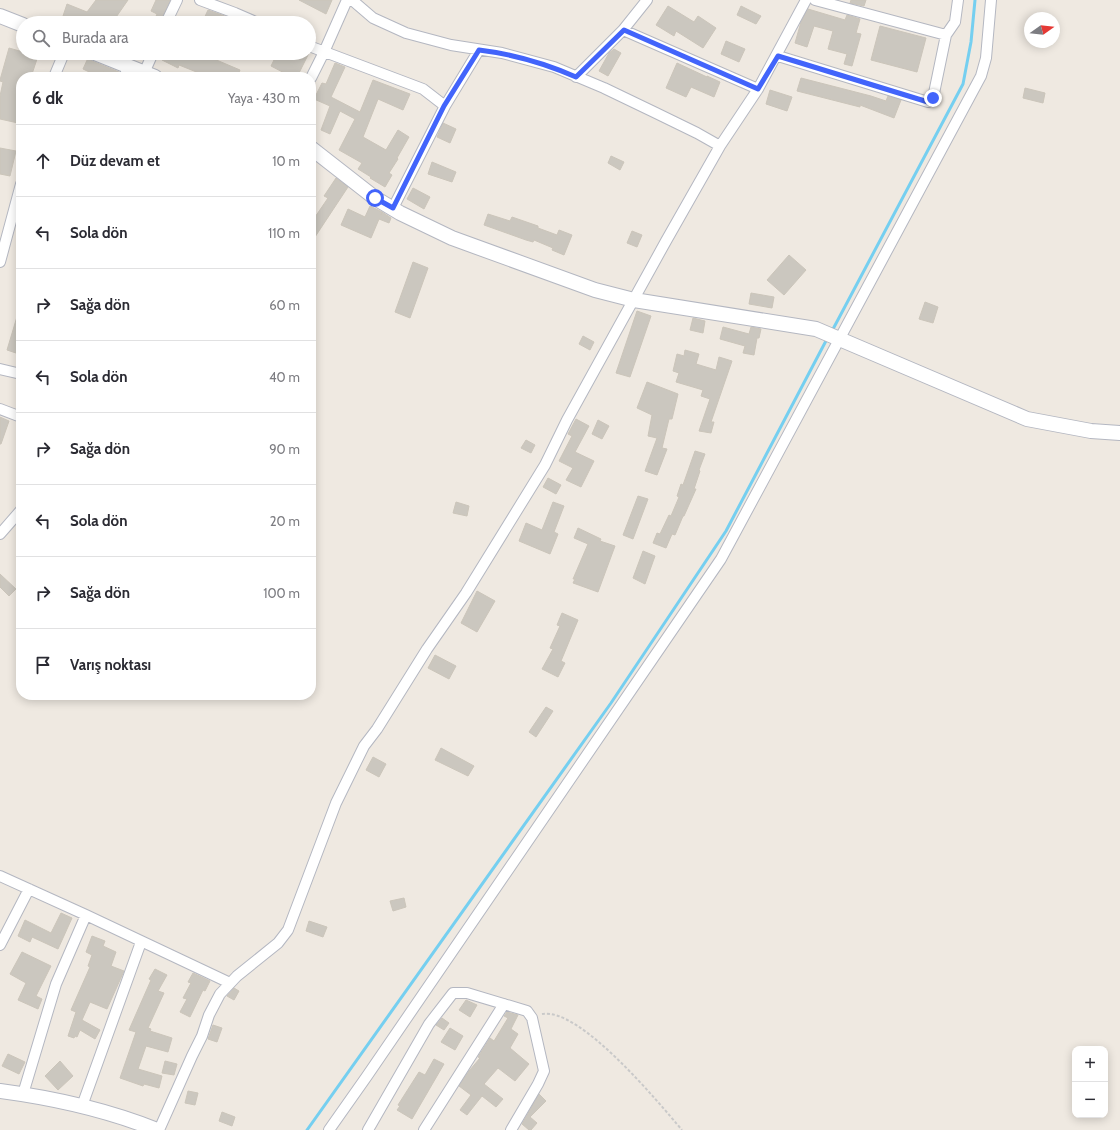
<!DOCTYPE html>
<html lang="tr">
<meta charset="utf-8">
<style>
:root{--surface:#fff;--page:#f2f2f3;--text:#2b2b33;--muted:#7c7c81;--line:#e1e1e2}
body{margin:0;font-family:Cabin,sans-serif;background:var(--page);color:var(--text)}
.controls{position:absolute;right:12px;bottom:12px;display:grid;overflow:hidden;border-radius:8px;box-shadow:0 2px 10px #0003}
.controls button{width:36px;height:36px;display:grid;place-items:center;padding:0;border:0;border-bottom:1px solid var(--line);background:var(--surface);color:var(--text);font:20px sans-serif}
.compass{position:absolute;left:1024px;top:12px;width:36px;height:36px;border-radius:50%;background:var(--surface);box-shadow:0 2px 10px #0003;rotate:75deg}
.stop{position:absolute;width:12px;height:12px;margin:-9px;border:3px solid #4264fb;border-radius:50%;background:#fff}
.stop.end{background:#4264fb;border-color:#fff;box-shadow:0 1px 4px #0008}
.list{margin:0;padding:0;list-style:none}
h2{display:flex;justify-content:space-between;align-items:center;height:52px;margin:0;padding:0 16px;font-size:17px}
h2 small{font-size:13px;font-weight:400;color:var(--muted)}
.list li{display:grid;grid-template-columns:26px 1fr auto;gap:12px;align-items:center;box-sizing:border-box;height:72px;padding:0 16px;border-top:1px solid var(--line)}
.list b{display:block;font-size:15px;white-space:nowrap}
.list em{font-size:13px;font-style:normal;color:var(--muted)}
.icon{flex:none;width:22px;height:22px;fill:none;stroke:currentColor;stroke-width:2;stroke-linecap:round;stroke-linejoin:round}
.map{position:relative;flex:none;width:1120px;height:1130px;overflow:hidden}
.search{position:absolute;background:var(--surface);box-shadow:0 2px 10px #0003;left:16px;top:16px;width:300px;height:44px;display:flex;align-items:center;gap:10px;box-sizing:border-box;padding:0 14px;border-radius:22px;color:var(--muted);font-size:15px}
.panel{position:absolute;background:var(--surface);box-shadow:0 2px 10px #0003;left:16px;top:72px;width:300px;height:628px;border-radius:16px}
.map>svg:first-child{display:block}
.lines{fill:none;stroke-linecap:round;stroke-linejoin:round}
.stream{stroke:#75cff0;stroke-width:3}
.building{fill:#cbc7bf;stroke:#cbc5ba}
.street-casing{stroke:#b4b7c1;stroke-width:12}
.secondary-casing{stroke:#b4b7c1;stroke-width:16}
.path{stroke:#c9c9c9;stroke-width:2;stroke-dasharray:3 2;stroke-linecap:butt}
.street{stroke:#fff;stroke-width:10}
.secondary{stroke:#fff;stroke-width:14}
.route{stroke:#4264fb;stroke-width:5}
</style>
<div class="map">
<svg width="1120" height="1130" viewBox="0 0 1120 1130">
<rect width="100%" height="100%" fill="#efe9e1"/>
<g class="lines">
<path class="stream" d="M 832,331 L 963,84 L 971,42 L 975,0
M 307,1130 L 611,703 L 726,531 L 828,337"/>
</g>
<path class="building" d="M 96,0 L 128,0 L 112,23 L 82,23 L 63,16 L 67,4 L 87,12 Z
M 156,0 L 170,0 L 160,23 L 153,23 L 157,14 L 151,11 Z
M 299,0 L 332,0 L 326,14 Z
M 851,0 L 866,0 L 864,6 L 850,3 Z
M 668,6 L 694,22 L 698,16 L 716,28 L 703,48 L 676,31 L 674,36 L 656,25 Z
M 741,6 L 761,16 L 756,24 L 737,15 Z
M 808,9 L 845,20 L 847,15 L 860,19 L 856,33 L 861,34 L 852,66 L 844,64 L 847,54 L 828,49 L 833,31 L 814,26 L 807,47 L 795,43 L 801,22 Z
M 208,10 L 233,19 L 242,23 L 202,23 Z
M 880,26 L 926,38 L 917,72 L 871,60 Z
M 726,41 L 745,49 L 739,62 L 721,54 Z
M 9,48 L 23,52 L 23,53 L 38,56 L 31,77 L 21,77 L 21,106 L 18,123 L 0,119 L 0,96 L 3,82 L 0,81 L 0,80 Z
M 614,49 L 621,53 L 608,76 L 599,71 L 609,53 Z
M 165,53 L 200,53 L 240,70 L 237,77 L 209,77 L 179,65 L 178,68 L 162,60 Z
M 260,53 L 309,53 L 297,77 L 292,77 L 271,66 L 274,60 Z
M 88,58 L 92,61 L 119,72 L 118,77 L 112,77 L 103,72 L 100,77 L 83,69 Z
M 335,63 L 345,67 L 331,97 L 360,112 L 373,80 L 410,94 L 403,110 L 378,99 L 363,137 L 386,150 L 398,130 L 409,137 L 397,158 L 398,159 L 389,173 L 392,175 L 385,187 L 370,178 L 371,177 L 358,169 L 362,163 L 339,150 L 355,119 L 340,111 L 330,134 L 321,130 L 330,106 L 314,99 L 322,83 L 326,84 Z
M 677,63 L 707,77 L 707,76 L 720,82 L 714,97 L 691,87 L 686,97 L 666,88 Z
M 801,78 L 871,96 L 886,101 L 888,96 L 901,100 L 894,118 L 860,105 L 860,107 L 797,91 Z
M 1025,88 L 1045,93 L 1043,103 L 1023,98 Z
M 770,90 L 792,97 L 787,111 L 766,104 Z
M 443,123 L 456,129 L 450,143 L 437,137 Z
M 0,148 L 16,151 L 10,176 L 0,174 Z
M 611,156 L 624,162 L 620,170 L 608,163 Z
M 432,162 L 456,172 L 452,182 L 428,174 Z
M 336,178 L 348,187 L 311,243 L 311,223 L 328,198 L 324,196 Z
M 413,188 L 430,197 L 424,209 L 407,199 Z
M 370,206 L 382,212 L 381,215 L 382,212 L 391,218 L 389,223 L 379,219 L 371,238 L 341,225 L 348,209 L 365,217 Z
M 488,214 L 510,221 L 512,217 L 538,226 L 538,228 L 557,235 L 559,230 L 572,235 L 564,255 L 552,250 L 553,248 L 534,240 L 533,242 L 526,240 L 484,225 Z
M 632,231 L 642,235 L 637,247 L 627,243 Z
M 789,255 L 806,270 L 784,295 L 767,280 Z
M 413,262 L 428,268 L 410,318 L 395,312 Z
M 751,293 L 774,297 L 772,308 L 749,304 Z
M 925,302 L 938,307 L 933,323 L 919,319 Z
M 19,310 L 21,311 L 21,348 L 19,354 L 7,350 Z
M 637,311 L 651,316 L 630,377 L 616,373 Z
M 693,318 L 705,321 L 703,333 L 690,330 Z
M 723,327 L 749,334 L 751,327 L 761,329 L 759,338 L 757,338 L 754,355 L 743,353 L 745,346 L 720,339 Z
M 583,336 L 594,342 L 590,350 L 579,344 Z
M 685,350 L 699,354 L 696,364 L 716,370 L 719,357 L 732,361 L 711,422 L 714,422 L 711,433 L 699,431 L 710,399 L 701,396 L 703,390 L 676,382 L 679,373 L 673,371 L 677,354 L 684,356 Z
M 647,382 L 678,394 L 672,419 L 669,419 L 662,448 L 667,449 L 657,475 L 645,471 L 657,438 L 648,436 L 652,415 L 637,408 Z
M 0,417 L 9,421 L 1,444 L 0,444 Z
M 576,419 L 589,426 L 575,452 L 594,461 L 581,487 L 566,480 L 573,468 L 559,461 L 572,436 L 568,434 Z
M 598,420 L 609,426 L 602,439 L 592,434 Z
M 526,440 L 535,445 L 531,453 L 521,448 Z
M 695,451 L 705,454 L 699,470 L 700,471 L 694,489 L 696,489 L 684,516 L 683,516 L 675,535 L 672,534 L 666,548 L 653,543 L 657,533 L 660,534 L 669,515 L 671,516 L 679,497 L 677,496 L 681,484 L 683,485 Z
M 548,478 L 561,485 L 556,494 L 543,487 Z
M 638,496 L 648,499 L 633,539 L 623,535 Z
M 456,502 L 469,506 L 467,516 L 453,513 Z
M 553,502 L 564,506 L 554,532 L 558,534 L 550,554 L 519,541 L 526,523 L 542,530 Z
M 578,528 L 601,539 L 600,541 L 615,546 L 598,592 L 573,583 L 575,579 L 573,579 L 588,544 L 574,538 Z
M 643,551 L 655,556 L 645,584 L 633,578 Z
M 0,574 L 16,589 L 9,596 L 0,587 Z
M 477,591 L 495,601 L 477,632 L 461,623 Z
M 562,613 L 578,620 L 561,661 L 565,663 L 558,677 L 542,669 L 553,649 L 550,648 L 560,626 L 557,625 Z
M 435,655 L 456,666 L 449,679 L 428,668 Z
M 546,707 L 553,711 L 536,737 L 529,732 Z
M 441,748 L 474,766 L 468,776 L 435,760 Z
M 373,757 L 386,764 L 379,777 L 366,770 Z
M 404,898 L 406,907 L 393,911 L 390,901 Z
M 61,913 L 72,918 L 58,949 L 32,937 L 30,942 L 18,936 L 25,920 L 51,933 Z
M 309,921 L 327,927 L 323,937 L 306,931 Z
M 92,936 L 105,941 L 103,946 L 116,952 L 111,966 L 124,971 L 107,1009 L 90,1002 L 82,1020 L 100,1030 L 95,1039 L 80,1030 L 77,1037 L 75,1036 L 74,1038 L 68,1036 L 76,1012 L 71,1010 L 90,967 L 88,966 L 92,955 L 86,952 Z
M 22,952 L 51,966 L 36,996 L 42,999 L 38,1009 L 18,1000 L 26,983 L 10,974 Z
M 155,969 L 167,975 L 158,991 L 164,993 L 148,1028 L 151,1029 L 150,1031 L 172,1038 L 168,1052 L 146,1046 L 138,1069 L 162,1076 L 159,1088 L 144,1084 L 143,1086 L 120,1078 L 136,1032 L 129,1030 L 151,980 L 149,979 Z
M 193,973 L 210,981 L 205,991 L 203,990 L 190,1017 L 180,1012 L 187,999 L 183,998 L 191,983 L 188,982 Z
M 234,988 L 239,991 L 234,1000 L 227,996 Z
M 466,1000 L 477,1005 L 470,1017 L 459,1010 Z
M 507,1012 L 518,1015 L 511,1029 L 518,1034 L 510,1048 L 529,1064 L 515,1081 L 498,1068 L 484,1084 L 503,1099 L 496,1107 L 482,1096 L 467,1115 L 460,1110 L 471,1095 L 459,1086 L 469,1071 L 480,1058 L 478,1057 L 490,1038 L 494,1041 L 508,1018 L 504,1016 Z
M 442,1018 L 449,1023 L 444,1030 L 436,1025 Z
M 213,1025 L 222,1028 L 217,1042 L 208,1039 Z
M 450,1028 L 463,1036 L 455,1050 L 441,1042 Z
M 8,1054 L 25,1062 L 19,1074 L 2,1066 Z
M 434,1059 L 444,1064 L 412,1119 L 397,1110 L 400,1106 L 398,1105 L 419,1072 L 425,1075 Z
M 60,1061 L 73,1076 L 58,1090 L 45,1076 Z
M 165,1061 L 177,1064 L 174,1075 L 162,1073 Z
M 188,1091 L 198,1093 L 195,1105 L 185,1103 Z
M 539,1094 L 546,1101 L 530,1117 L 537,1123 L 531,1130 L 529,1130 L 522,1124 Z
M 222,1112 L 235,1117 L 232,1126 L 219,1121 Z"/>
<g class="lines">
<defs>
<path id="street" d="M 200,0 L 235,13 L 258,23
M 352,0 L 373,18 L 406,33 L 451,45 L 502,53 L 554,67 L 604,88 L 656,113 L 697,133 L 720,146
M 815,0 L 946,35
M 166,23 L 177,0
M 623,30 L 758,89
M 309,46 L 423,89 L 445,106
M 778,56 L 928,102 L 933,98 L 946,35 L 955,22 L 958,0
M 144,73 L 153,53
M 54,77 L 64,53
M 124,77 L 129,66
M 576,77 L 623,30 L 647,0
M 311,78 L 324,52 L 347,0
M 393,208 L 445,106 L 479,50
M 0,262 L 21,184
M 0,369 L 21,374
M 0,409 L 21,417
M 0,534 L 21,510
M 0,876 L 86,915 L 230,983
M 0,945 L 29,889
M 23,1094 L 56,984 L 86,915
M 82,1106 L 141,942
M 159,1130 L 192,1056 L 202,1036 L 209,1015 L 220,994 L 237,976 L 278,943 L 288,930 L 336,803 L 364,746 L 377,729 L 427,649 L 466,593 L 545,465 L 567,420 L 666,241 L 720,146 L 758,89 L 806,0
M 329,1130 L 367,1076 L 721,559 L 981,76 L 986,58 L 991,0
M 368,1130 L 429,1024 L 453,993 L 467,993 L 527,1011 L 532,1018 L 544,1071 L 538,1084 L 511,1130
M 424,1130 L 504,1004"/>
<path id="secondary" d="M 0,16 L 23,25
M 95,53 L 155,77
M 311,148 L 375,198 L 400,213 L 452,238 L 595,290 L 634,300 L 816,329 L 1027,419 L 1091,431 L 1120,433
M 0,1091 C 53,1098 107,1110 157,1130"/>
</defs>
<use href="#street" class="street-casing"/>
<use href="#secondary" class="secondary-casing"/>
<path class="path" d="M 542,1014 C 580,1007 658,1102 682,1130"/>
<use href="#street" class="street"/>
<use href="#secondary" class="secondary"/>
</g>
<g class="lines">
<path class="route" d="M 375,198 L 393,208 L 444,106 L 479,50 C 512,54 544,63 576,77 L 624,30 L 758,89 L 778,56 L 928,102 L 933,98"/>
</g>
</svg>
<div class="controls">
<button>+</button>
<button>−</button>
</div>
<svg class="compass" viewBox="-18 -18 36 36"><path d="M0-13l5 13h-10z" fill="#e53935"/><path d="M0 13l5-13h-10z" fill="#7c7c81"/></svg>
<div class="stop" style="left:375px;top:198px"></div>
<div class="stop end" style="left:933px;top:98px"></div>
<div class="search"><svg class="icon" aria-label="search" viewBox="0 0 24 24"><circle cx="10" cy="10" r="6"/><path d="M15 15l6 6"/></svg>Burada ara</div>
<section class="panel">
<h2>6 dk<small>Yaya · 430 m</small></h2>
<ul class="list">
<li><svg class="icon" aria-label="ahead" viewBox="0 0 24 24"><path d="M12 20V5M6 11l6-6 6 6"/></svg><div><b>Düz devam et</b></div><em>10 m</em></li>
<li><svg class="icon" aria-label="left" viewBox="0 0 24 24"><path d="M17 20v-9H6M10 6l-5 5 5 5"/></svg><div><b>Sola dön</b></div><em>110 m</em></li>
<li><svg class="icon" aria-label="right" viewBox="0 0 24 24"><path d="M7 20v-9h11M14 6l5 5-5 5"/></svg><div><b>Sağa dön</b></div><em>60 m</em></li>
<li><svg class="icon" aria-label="left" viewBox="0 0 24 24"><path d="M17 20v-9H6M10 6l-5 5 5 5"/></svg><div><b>Sola dön</b></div><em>40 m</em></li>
<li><svg class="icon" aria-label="right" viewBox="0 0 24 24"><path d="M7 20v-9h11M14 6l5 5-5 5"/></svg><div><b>Sağa dön</b></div><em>90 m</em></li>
<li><svg class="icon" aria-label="left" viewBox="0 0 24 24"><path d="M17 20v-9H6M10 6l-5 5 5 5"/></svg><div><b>Sola dön</b></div><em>20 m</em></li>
<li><svg class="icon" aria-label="right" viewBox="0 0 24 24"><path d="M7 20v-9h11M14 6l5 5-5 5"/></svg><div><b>Sağa dön</b></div><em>100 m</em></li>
<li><svg class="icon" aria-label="arrive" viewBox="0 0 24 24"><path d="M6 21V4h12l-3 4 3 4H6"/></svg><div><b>Varış noktası</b></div></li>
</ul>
</section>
</div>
